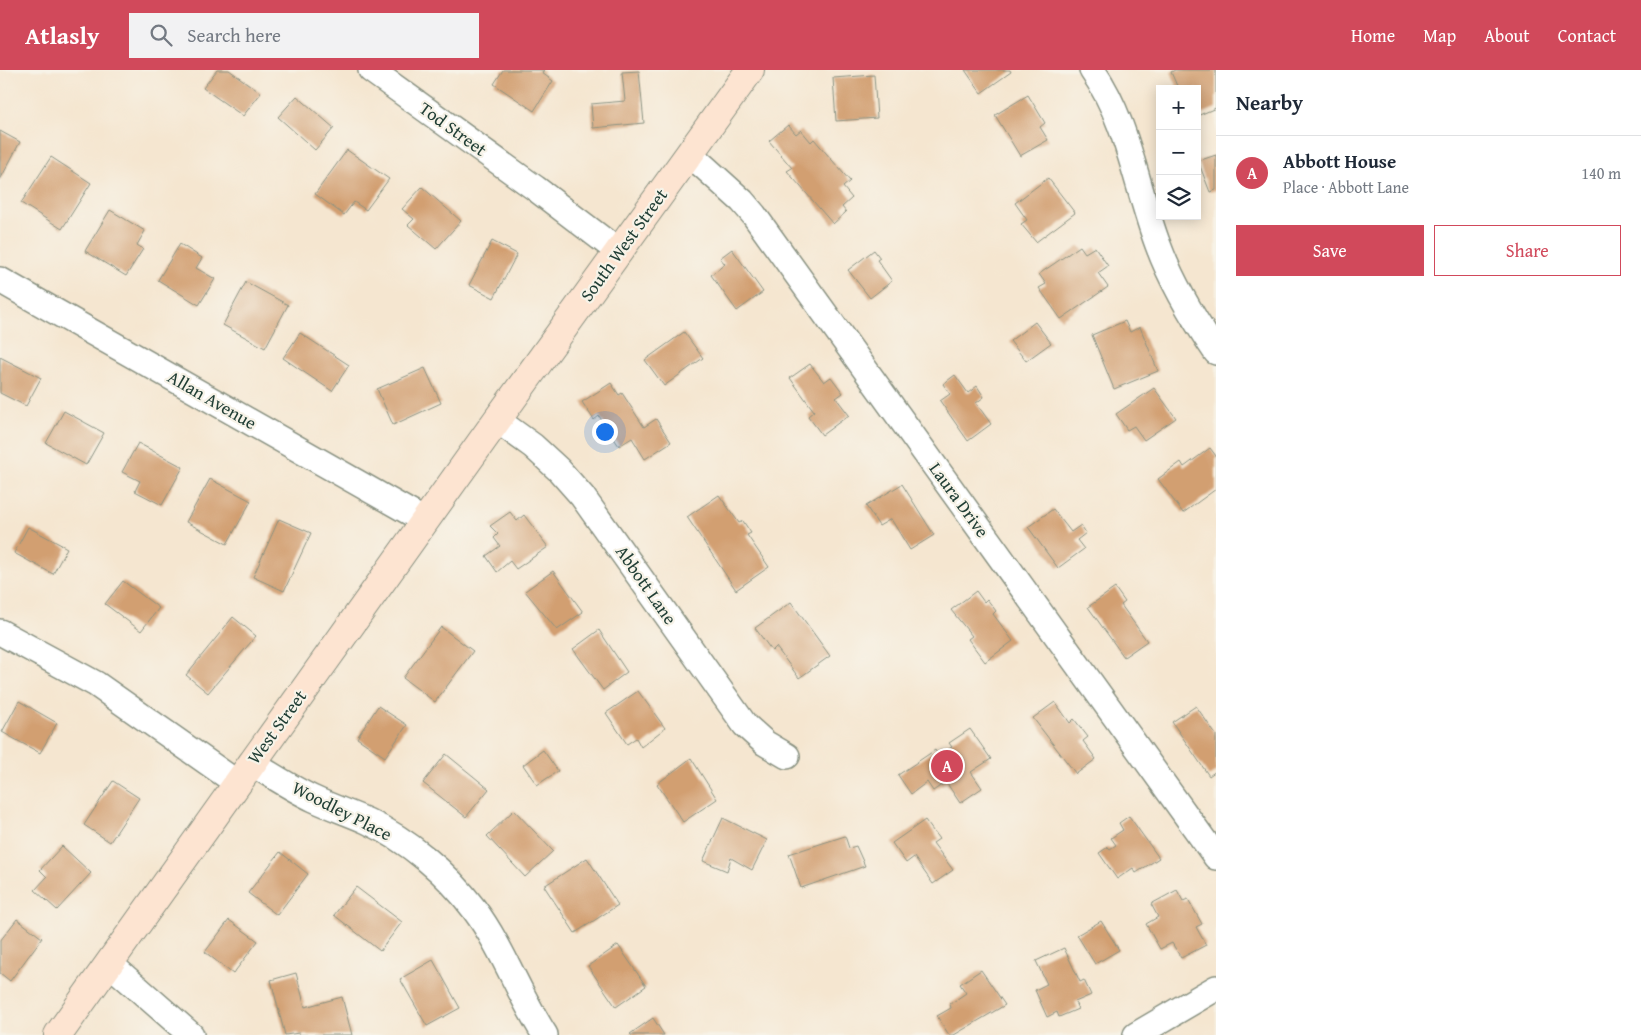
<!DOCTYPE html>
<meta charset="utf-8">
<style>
:root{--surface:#fff;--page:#f2f2f3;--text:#1f2937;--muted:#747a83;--line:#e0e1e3;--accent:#d1495b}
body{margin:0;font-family:"Gentium Book Plus",serif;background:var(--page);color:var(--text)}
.controls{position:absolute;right:15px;top:15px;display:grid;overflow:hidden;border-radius:0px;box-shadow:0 2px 12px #0003}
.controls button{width:45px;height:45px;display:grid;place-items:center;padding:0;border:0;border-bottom:1px solid var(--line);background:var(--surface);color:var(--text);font:25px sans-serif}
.you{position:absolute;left:604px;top:361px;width:18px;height:18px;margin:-12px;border:4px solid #fff;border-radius:50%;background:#1a73e8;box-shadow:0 0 0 8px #1a73e833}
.badge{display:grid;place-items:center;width:32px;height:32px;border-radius:50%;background:var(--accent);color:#fff;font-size:16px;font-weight:700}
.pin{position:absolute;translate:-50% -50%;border:2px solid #fff;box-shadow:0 1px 5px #0006}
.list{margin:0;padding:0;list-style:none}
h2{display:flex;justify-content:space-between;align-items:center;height:65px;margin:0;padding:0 20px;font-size:21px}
h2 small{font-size:16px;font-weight:400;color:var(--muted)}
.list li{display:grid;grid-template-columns:32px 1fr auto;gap:15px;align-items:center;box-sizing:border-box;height:75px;padding:0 20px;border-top:1px solid var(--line)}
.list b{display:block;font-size:19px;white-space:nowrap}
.list p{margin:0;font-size:16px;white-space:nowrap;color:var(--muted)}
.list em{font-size:16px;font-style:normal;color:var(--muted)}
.actions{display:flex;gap:10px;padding:15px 20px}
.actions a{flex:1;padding:11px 0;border:1px solid var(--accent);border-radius:0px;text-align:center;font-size:18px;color:var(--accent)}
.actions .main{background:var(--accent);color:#fff}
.icon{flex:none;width:28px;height:28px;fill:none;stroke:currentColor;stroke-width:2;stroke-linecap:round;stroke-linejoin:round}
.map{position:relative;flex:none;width:1216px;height:965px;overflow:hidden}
header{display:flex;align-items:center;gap:30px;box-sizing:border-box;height:70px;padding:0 25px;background:var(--accent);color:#fff}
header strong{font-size:24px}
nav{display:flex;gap:28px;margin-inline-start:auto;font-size:18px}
.search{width:350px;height:45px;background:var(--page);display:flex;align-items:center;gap:12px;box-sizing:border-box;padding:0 18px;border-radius:0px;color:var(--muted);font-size:19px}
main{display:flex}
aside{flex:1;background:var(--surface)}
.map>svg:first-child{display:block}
.building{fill:#d29f71}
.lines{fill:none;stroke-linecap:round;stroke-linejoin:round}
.street-casing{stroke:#8a9282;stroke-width:28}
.secondary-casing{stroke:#8a9282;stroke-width:30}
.street{stroke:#fff;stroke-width:25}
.secondary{stroke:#fde4d1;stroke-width:28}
.labels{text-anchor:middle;stroke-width:4.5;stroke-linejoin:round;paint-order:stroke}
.street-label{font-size:18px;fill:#1f3d34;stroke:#f7f3e8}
</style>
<header>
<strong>Atlasly</strong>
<div class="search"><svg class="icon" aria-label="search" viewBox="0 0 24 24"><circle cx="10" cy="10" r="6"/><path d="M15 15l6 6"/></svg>Search here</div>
<nav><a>Home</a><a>Map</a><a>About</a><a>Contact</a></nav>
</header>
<main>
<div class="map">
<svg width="1216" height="965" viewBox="0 0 1216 965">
<rect width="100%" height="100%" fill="#f7f3e8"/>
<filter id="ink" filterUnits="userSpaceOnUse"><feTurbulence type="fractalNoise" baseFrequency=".02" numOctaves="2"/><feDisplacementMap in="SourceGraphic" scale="10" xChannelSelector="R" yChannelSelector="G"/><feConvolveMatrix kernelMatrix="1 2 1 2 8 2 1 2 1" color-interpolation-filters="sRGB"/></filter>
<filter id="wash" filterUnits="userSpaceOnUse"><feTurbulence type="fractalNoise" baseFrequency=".0096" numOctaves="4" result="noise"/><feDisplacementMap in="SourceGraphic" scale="20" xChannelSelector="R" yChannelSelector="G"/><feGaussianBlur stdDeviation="1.12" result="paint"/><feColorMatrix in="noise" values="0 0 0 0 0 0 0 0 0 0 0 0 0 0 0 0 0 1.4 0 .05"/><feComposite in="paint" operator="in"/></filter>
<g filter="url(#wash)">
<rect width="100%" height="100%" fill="#f5e6d0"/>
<g id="blocks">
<path class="building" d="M 217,0 L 229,0 L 261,23 L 243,46 L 203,18 Z
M 503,0 L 544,0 L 542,3 L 553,11 L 534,41 L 494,14 Z
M 965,0 L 1010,0 L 1011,2 L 981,23 Z
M 1175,0 L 1216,0 L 1216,38 L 1197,46 L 1197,19 L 1169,19 L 1177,16 L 1171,2 Z
M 639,1 L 644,53 L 593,58 L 591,34 L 625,31 L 622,2 Z
M 874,5 L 877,48 L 836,51 L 833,8 Z
M 1028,25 L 1045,53 L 1040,57 L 1048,70 L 1020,86 L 995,45 Z
M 297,26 L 334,58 L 315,80 L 278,47 Z
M 788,55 L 796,64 L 801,60 L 811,72 L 814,69 L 850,111 L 843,117 L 852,128 L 842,137 L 846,142 L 833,154 L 787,101 L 792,98 L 769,71 Z
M 0,61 L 20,72 L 0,110 Z
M 347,80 L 389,109 L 366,140 L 354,132 L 344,145 L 315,124 Z
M 1216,85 L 1216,120 L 1210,122 L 1198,91 Z
M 51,87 L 91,113 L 62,159 L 21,133 Z
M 1048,108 L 1075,143 L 1036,172 L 1021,154 L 1027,150 L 1015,133 Z
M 422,117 L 461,151 L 436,179 L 408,155 L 414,149 L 402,139 Z
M 110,140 L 145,161 L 137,175 L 143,179 L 126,206 L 85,181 Z
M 492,171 L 517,184 L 494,228 L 469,215 Z
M 180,174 L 202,188 L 196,198 L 215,209 L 199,235 L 158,210 Z
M 1080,176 L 1085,183 L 1095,177 L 1108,196 L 1098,203 L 1108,217 L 1061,249 L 1039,218 L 1046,214 L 1039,204 Z
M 732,179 L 763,222 L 737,241 L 711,205 L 725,194 L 720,188 Z
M 874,180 L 880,188 L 877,190 L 892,211 L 870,228 L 848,200 Z
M 246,212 L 288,235 L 265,278 L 223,255 Z
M 1125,251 L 1130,262 L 1140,257 L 1158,301 L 1114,319 L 1092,265 Z
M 1035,252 L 1051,273 L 1026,291 L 1010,271 Z
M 684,262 L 703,288 L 664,316 L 645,290 Z
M 300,263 L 349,295 L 332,321 L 283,288 Z
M 0,287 L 41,308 L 26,336 L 0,323 Z
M 810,294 L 824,312 L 831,307 L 843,323 L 836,328 L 849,345 L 822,365 L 808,346 L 814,341 L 790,308 Z
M 425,298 L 441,333 L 393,355 L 377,319 Z
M 955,305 L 968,323 L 977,316 L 984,327 L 976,333 L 991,354 L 968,371 L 940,331 L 950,324 L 943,314 Z
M 611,313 L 619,325 L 622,323 L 644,357 L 656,349 L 671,372 L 645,389 L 632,368 L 619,376 L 599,346 L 594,350 L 582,332 Z
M 1154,318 L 1176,348 L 1144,370 L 1134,356 L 1127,360 L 1116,344 Z
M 64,341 L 104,363 L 86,395 L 46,373 Z
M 138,373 L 183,397 L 162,435 L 135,421 L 140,411 L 122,402 Z
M 1210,378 L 1216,386 L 1216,419 L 1183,443 L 1158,409 L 1181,392 L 1184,397 Z
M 210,409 L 251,431 L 227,474 L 186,452 Z
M 902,414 L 934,465 L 910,480 L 891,449 L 879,456 L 866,436 Z
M 719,425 L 739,453 L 743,451 L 751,463 L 747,465 L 769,497 L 736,520 L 687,447 Z
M 1053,439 L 1071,462 L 1081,455 L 1086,463 L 1077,470 L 1084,479 L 1058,498 L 1028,457 Z
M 510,442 L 517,451 L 524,445 L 548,477 L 516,499 L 510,491 L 497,502 L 486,486 L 500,476 L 494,468 L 498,464 L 490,456 Z
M 279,449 L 311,463 L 284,521 L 253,507 Z
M 28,457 L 67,478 L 53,504 L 14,483 Z
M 553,501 L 583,542 L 557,560 L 525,521 Z
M 123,511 L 159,538 L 141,561 L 105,534 Z
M 1115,518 L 1125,532 L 1121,535 L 1147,571 L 1124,587 L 1088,537 Z
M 976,521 L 984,532 L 987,529 L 996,541 L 993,544 L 1013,571 L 985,592 L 968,569 L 972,566 L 951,540 Z
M 791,532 L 830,586 L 799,608 L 776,577 L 772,581 L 755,558 Z
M 233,547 L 256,566 L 208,623 L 186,605 Z
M 441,557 L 473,581 L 435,632 L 403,608 Z
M 599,560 L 627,602 L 603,620 L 573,579 Z
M 638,621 L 665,658 L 641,677 L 636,668 L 627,674 L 606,643 Z
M 19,631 L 57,653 L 40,683 L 2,662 Z
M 1055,632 L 1070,653 L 1074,649 L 1088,667 L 1083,671 L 1096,689 L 1076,704 L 1033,648 Z
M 378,636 L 407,655 L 385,687 L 357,668 Z
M 1196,636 L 1216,665 L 1216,701 L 1209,706 L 1172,652 Z
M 970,659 L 991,689 L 971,702 L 982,718 L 960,733 L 946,712 L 933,721 L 927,712 L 911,724 L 898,705 L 935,680 L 937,683 L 942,680 L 947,688 L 950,686 L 946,681 L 952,677 L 949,673 Z
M 543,680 L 558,701 L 537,715 L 523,695 Z
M 446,684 L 489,719 L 466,747 L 423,713 Z
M 691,688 L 717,729 L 683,752 L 657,714 Z
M 113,711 L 139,728 L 110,772 L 84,755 Z
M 514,740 L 553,781 L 525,807 L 487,766 Z
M 1129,746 L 1159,788 L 1136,803 L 1133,798 L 1117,809 L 1099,783 L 1108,777 L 1110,779 L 1116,775 L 1111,768 L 1123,760 L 1119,753 Z
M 723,748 L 767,770 L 752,800 L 731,788 L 727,801 L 703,791 Z
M 925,750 L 939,769 L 933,773 L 953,800 L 933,814 L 914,787 L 906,793 L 892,773 Z
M 845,766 L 849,778 L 856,776 L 865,796 L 801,818 L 789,784 Z
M 62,776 L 91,803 L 57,840 L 35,820 L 47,807 L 40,800 Z
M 280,782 L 308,804 L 277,845 L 248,823 Z
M 587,788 L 618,835 L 575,863 L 544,816 Z
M 356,817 L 402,852 L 380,881 L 334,845 Z
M 1177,820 L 1183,831 L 1188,829 L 1202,854 L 1196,857 L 1206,875 L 1181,888 L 1172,873 L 1160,879 L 1146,854 L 1158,847 L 1151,834 Z
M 17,849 L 42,868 L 10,911 L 0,903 L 0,871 Z
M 229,850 L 258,871 L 233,904 L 205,882 Z
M 1101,851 L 1119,880 L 1095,894 L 1077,865 Z
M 618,875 L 646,916 L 616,937 L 588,896 Z
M 1064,878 L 1080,912 L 1084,910 L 1091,925 L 1075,932 L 1078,939 L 1059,947 L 1057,942 L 1047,947 L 1035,920 L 1047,914 L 1036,891 Z
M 433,890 L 460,938 L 427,956 L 400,909 Z
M 981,900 L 1005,935 L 954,965 L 949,965 L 937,946 L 951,938 L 950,934 L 966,923 L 960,914 Z
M 296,903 L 305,937 L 342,927 L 352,965 L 299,965 L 299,963 L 285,965 L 271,910 Z
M 653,948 L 664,965 L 631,965 L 630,964 Z"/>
</g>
</g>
<g filter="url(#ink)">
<use href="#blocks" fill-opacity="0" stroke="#8a9282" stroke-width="1"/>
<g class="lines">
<defs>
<path id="street" d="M 371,0 L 535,118 L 619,182
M 1092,0 C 1128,51 1136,117 1158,175 C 1172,213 1193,248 1216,282
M 690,84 L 742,131 L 754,145 L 1216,787
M 0,210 L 425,451
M 497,350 L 533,376 L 559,400 L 582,426 L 745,655 L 765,673 L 787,686
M 0,562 L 96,614 L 237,713
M 251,693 C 272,705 292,719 314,729 C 331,737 349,743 367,751 C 408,770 447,803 474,839 C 503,878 519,925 545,965
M 109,893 L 191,965
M 1136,965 L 1216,918"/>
<path id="secondary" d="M 58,965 L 497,350 L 750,0"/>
</defs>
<use href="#street" class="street-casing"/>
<use href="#secondary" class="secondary-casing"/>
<use href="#street" class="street"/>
<use href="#secondary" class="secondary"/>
</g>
</g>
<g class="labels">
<g class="street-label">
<text transform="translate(453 59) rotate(36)" y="6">Tod Street</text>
<text transform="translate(624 175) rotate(-54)" y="6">South West Street</text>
<text transform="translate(212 330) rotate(30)" y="6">Allan Avenue</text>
<text transform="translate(959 430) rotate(54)" y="6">Laura Drive</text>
<text transform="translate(646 515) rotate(55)" y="6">Abbott Lane</text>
<text transform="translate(277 657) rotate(-54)" y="6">West Street</text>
<text transform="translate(342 741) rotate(27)" y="6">Woodley Place</text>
</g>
</g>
</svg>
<div class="controls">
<button>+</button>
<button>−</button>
<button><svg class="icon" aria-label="layers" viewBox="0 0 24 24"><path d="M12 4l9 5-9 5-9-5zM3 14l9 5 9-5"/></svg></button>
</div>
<div class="you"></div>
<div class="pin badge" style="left:947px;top:696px">A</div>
</div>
<aside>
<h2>Nearby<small></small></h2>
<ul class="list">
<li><span class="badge">A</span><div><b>Abbott House</b><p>Place · Abbott Lane</p></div><em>140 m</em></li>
</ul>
<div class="actions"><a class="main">Save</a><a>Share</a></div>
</aside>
</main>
